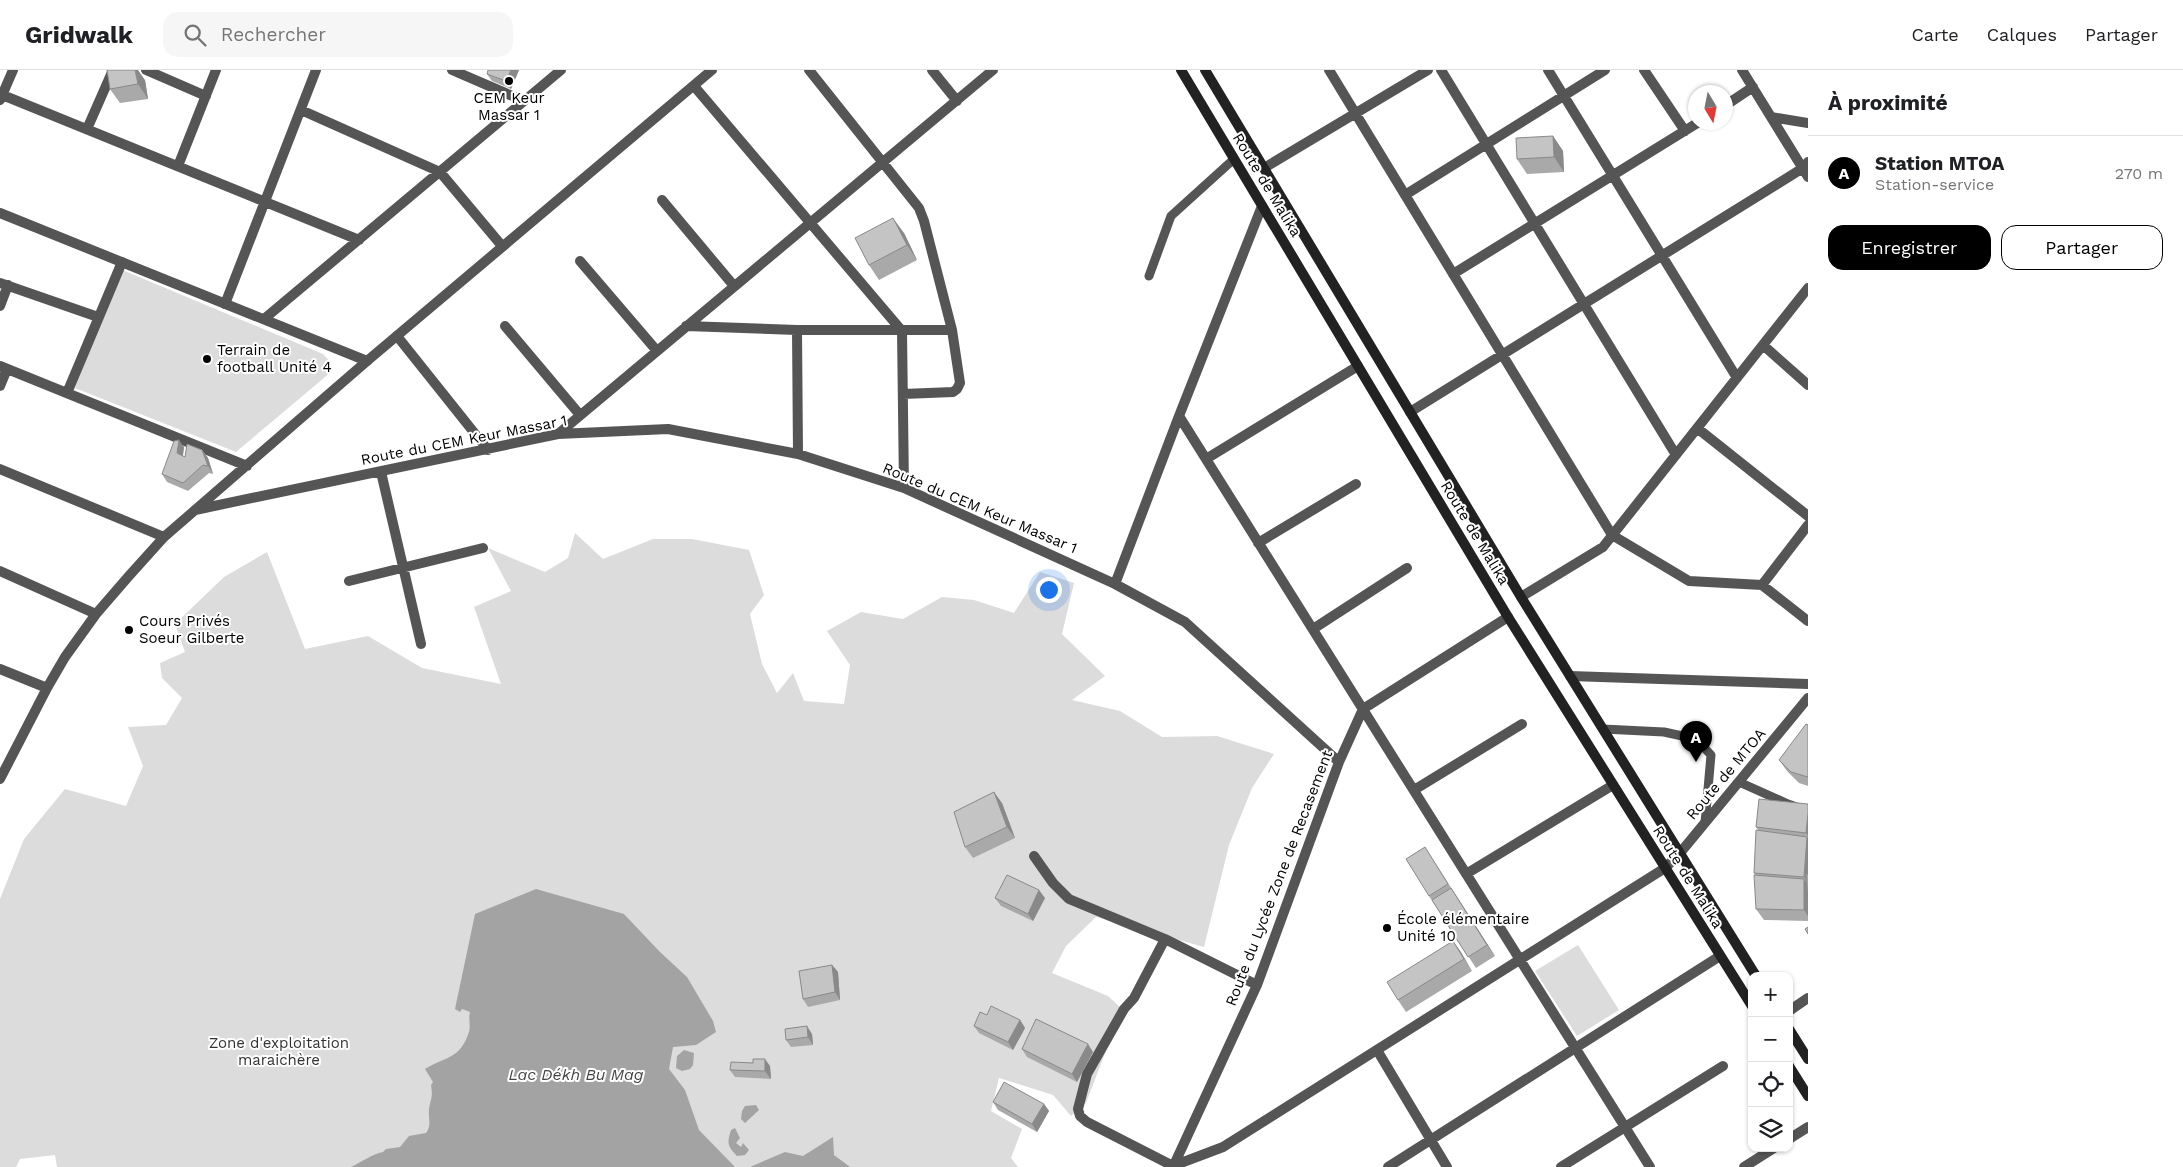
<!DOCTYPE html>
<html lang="fr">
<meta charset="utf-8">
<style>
:root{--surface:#fff;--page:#f6f6f6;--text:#202124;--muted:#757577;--line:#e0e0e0;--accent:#000}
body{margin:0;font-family:"Work Sans",sans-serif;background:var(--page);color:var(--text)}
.controls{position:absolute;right:15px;bottom:15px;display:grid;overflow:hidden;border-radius:10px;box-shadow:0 1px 4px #0004}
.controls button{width:45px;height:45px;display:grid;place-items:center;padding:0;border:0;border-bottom:1px solid var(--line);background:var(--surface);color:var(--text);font:25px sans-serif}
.compass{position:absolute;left:1688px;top:15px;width:45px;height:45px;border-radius:50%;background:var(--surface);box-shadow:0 1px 4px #0004;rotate:170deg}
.you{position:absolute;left:1048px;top:519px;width:18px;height:18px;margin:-12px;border:4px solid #fff;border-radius:50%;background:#1a73e8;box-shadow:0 0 0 8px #1a73e833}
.badge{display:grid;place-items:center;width:32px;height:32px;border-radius:50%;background:var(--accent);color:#fff;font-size:16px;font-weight:700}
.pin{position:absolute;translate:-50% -41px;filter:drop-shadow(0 1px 2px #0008)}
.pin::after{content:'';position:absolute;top:26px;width:18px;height:15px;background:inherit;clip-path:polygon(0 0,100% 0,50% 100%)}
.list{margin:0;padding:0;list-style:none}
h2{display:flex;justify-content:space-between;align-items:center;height:65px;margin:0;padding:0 20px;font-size:21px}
h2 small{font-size:16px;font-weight:400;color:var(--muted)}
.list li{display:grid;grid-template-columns:32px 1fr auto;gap:15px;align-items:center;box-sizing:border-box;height:75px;padding:0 20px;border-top:1px solid var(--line)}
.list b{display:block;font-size:19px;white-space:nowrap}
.list p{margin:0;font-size:16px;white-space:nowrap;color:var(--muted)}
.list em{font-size:16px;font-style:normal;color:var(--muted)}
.actions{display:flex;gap:10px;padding:15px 20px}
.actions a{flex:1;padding:11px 0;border:1px solid var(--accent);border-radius:15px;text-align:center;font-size:18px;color:var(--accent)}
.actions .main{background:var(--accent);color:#fff}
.icon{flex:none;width:28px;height:28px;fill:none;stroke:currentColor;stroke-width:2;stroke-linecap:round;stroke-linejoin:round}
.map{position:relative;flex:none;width:1808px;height:1097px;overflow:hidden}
header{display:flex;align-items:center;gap:30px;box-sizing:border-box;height:70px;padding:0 25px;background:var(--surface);border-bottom:1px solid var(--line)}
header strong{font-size:24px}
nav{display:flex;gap:28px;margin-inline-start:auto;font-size:18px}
.search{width:350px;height:45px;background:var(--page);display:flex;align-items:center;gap:12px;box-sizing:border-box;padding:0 18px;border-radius:15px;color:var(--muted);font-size:19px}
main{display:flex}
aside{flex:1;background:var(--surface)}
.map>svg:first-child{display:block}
.green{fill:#dcdcdc}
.water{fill:#a3a3a3}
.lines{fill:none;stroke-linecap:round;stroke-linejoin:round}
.service{stroke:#555;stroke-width:9}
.minor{stroke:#555;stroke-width:10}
.tertiary{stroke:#555;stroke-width:10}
.secondary{stroke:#222;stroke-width:10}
.wall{fill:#a9a9a9}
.shaded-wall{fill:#898989}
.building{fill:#c4c4c4;stroke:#898989}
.poi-dot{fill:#000;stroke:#fff;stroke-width:2}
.labels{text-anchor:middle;stroke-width:4;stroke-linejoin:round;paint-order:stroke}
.poi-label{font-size:15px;fill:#000;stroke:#fff;text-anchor:start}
.street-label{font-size:15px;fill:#000;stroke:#fff}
.park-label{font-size:15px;fill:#333;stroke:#fff}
.water-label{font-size:16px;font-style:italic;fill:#444;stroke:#fff}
</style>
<header>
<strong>Gridwalk</strong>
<div class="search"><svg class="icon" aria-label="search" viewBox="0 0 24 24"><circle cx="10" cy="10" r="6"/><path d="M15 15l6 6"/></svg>Rechercher</div>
<nav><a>Carte</a><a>Calques</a><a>Partager</a></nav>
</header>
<main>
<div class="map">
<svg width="1808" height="1097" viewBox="0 0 1808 1097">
<rect width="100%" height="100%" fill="#fff"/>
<path class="green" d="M 120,199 L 323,284 L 331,293 L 331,302 L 236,382 L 75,318 Z
M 575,463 L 603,489 L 653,469 L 692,469 L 749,480 L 764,525 L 750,544 L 762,594 L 777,623 L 793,603 L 804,631 L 844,634 L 850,595 L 827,561 L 861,542 L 903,549 L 942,527 L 974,530 L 1014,543 L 1040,502 L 1074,513 L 1062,564 L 1105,606 L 1072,630 L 1120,641 L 1162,667 L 1217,666 L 1274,684 L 1252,718 L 1229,775 L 1204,877 L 1096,847 L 1066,876 L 1052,903 L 1108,926 L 1122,939 L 1086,1033 L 1071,1046 L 1053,1025 L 999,1008 L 991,1041 L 1022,1059 L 1011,1088 L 1018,1097 L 57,1097 L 55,1085 L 20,1089 L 16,1097 L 0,1097 L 0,829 L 24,769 L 65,719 L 126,736 L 143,696 L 128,657 L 166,655 L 182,628 L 162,608 L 160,593 L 185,582 L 175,554 L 224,507 L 267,482 L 305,579 L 368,566 L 422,598 L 501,614 L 474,537 L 511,521 L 488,478 L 545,502 L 568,488 Z
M 1578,875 L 1619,940 L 1577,966 L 1535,901 Z"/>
<path class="water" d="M 536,819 L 624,844 L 660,882 L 687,907 L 713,951 L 716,962 L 696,975 L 673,977 L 669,999 L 685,1020 L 699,1060 L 735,1097 L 351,1097 C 362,1092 372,1084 383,1082 L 386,1079 L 400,1077 L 409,1066 L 426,1063 C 432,1055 428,1048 429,1039 C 431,1027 433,1028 431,1015 L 433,1012 L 425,999 C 447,986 460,989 469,962 C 471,955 468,949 470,942 L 462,939 L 460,942 L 455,939 L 475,844 Z
M 684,980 L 694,983 L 693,995 L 690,999 L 682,1001 L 676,998 L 677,986 Z
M 756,1035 L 759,1040 L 745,1053 L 741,1049 L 742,1041 L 745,1036 Z
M 735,1058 L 740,1068 L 736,1073 L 741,1077 L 743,1073 L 749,1080 L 745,1085 L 737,1086 C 727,1076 727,1073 731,1060 Z
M 833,1067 L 834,1085 L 850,1097 L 750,1097 L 785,1082 L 803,1086 Z"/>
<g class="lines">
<path class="service" d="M 1149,206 L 1171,146 L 1234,89
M 1603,659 L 1664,662 L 1696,669 L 1711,685 L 1705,753
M 1739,712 L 1788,734 L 1808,741"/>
<path class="minor" d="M 146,0 L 206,26
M 452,0 L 524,31
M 809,0 L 919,138 L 924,151 L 952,260 L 960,313 L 957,319 L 953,322 L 903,324
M 932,0 L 957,31
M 1329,0 L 1612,465 L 1689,511 L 1762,515 L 1808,551
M 1441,0 L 1676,385
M 1548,0 L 1737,308
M 1644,0 L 1685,61
M 1742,0 L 1808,107
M 694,16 L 902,261 L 904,418
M 0,24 L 359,170
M 0,30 L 13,0
M 1726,35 L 1753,17
M 301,40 L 440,102 L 502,176
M 1771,47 L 1808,53
M 87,59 L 113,0
M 178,96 L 216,0
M 1264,98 L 1428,0
M 1405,125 L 1605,0
M 662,130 L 734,216
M 580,191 L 657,281
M 1453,204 L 1699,52
M 0,213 L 98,247
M 225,234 L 316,0
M 0,236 L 8,215
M 264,249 L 561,0
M 505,256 L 580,345
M 686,256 L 797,260 L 952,260
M 797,260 L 798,384
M 397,266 L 488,380
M 1763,275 L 1808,315
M 0,296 L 247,396
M 0,316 L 7,299
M 67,323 L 122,192
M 1410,342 L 1803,98 L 1808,92
M 1179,346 L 1650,1097
M 1697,358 L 1808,446
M 558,364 L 993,0
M 1206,389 L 1358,296
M 0,399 L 164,467
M 381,402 L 421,574
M 195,440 L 558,364 L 668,359 L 798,384 L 904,418 L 1115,514 L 1185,552 L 1339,692
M 1258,473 L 1356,414
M 0,501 L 96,544
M 349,511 L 483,478
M 1115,514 L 1179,346 L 1262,136
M 1762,515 L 1808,455
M 1521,527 L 1603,477 L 1808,218
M 1313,559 L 1407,498
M 0,599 L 47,618
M 1570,606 L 1808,614
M 0,709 L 47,618 L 65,587 L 96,544 L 128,507 L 164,467 L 367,291
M 1414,720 L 1522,654
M 1034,786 L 1053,813 L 1069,829 L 1165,869 L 1257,915
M 1466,804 L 1613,715
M 1165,869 L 1134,928 L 1124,939 L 1087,1004 L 1078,1039 L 1080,1046 L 1087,1052 L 1173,1096 L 1223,1077 L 1665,798
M 1789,941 L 1808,928
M 1377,980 L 1447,1097
M 1789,1069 L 1808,1057
M 1173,1097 L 1257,915 L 1339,692 L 1363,639 L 1508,547
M 1388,1097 L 1720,886
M 1561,1097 L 1723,996
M 1744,1097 L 1774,1078"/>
<path class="tertiary" d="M 0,143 L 367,291 L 712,0
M 1665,798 L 1680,783 L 1808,628"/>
<path class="secondary" d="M 1181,0 L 1508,547 L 1752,936
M 1205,0 L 1521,527 L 1756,906
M 1789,959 L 1808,989
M 1789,996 L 1808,1026"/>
</g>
<path class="wall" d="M 519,0 L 511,19 L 492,11 L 487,4 Z
M 145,10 L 148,29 L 120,33 L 110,19 Z
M 1553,66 L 1563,81 L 1564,102 L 1527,104 L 1517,89 Z
M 904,163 L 917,190 L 879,210 L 869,195 Z
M 184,377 L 183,386 L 185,387 L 202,380 L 208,388 L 213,404 L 209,403 L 188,421 L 167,412 L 162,404 Z
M 1808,655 L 1808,716 L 1799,713 L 1787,701 L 1779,690 Z
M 1002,733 L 1015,768 L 973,788 L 965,777 Z
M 1808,734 L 1808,851 L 1764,850 L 1756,839 L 1755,805 L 1754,803 L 1758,760 L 1756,757 Z
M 1425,777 L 1495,886 L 1476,898 L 1429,826 Z
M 995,828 L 1045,828 L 1033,851 L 1001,836 Z
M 1453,871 L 1472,901 L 1406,942 L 1398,930 Z
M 832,895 L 838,902 L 840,930 L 808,937 L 803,929 Z
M 987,945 L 1020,950 L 1025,958 L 1013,980 L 979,963 L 974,956 Z
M 812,964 L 813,975 L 791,977 L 786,970 Z
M 1022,979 L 1093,982 L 1077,1012 L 1027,987 Z
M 770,996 L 771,1009 L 735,1007 L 730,1000 Z
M 993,1032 L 1044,1034 L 1049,1041 L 1037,1062 L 998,1040 Z"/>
<path class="shaded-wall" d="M 135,0 L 138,0 L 145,10 L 148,29 L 138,14 Z
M 511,0 L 519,0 L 511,19 L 506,11 Z
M 1553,66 L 1563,81 L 1564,102 L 1554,87 Z
M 893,148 L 904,163 L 917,190 L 907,175 Z
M 179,370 L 184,377 L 182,391 L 177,383 Z
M 202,380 L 208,388 L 213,404 L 208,396 Z
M 994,722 L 1002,733 L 1015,768 L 1007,757 Z
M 1808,743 L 1808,766 L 1806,763 Z
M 1807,767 L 1808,768 L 1808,812 L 1804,807 Z
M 1804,809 L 1808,815 L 1808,846 L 1804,840 Z
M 1451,818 L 1459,830 L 1495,886 L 1487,875 Z
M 1039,820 L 1045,828 L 1033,851 L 1028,844 Z
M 1453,871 L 1461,882 L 1472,901 L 1464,889 Z
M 832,895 L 838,902 L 840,930 L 835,922 Z
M 1020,950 L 1025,958 L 1013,980 L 1008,972 Z
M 807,956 L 812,964 L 813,975 L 808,967 Z
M 1088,974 L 1093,982 L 1077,1012 L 1072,1004 Z
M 765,989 L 770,996 L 771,1009 L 765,1001 Z
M 1044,1034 L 1049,1041 L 1037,1062 L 1032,1054 Z"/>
<path class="building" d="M 107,0 L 135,0 L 138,14 L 110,19 Z
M 488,0 L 511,0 L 506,11 L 487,4 Z
M 1553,66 L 1554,87 L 1517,89 L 1516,68 Z
M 893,148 L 907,175 L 869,195 L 855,168 Z
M 179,370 L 177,383 L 185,387 L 187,374 L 202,380 L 208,396 L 203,395 L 183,413 L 162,404 L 174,371 Z
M 1806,654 L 1808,655 L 1808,707 L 1791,702 L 1779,690 Z
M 994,722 L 1007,757 L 965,777 L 954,742 Z
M 1759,729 L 1808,734 L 1808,743 L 1806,763 L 1756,757 Z
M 1756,760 L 1807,767 L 1804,807 L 1754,803 Z
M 1425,777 L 1448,814 L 1429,826 L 1406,789 Z
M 1806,804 L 1808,804 L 1808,831 Z
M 1007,805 L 1039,820 L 1028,844 L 995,828 Z
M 1754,805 L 1804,809 L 1804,840 L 1756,839 Z
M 1451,818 L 1487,875 L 1468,887 L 1432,830 Z
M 1808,857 L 1808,864 L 1805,859 Z
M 1453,871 L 1464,889 L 1398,930 L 1387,912 Z
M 832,895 L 835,922 L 803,929 L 799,901 Z
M 991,936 L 1020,950 L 1008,972 L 974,956 L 980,942 L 987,945 Z
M 1036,949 L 1088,974 L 1072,1004 L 1022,979 Z
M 807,956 L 808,967 L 786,970 L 785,959 Z
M 753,989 L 765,989 L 765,1001 L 730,1000 L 731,992 L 753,993 Z
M 1004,1012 L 1044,1034 L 1032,1054 L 993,1032 Z"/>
<g class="poi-dot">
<circle cx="509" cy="11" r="5"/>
<circle cx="207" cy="289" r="5"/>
<circle cx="129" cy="560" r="5"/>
<circle cx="1387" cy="858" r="5"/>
</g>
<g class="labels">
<g class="poi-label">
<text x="509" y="33" text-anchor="middle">CEM Keur<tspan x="509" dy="17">Massar 1</tspan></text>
<text x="217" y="285">Terrain de<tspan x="217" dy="17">football Unité 4</tspan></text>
<text x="139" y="556">Cours Privés<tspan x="139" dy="17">Soeur Gilberte</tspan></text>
<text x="1397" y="854">École élémentaire<tspan x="1397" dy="17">Unité 10</tspan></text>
</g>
<g class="street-label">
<text transform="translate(1267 115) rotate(59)" y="5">Route de Malika</text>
<text transform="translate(464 370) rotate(-11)" y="5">Route du CEM Keur Massar 1</text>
<text transform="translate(980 438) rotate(23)" y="5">Route du CEM Keur Massar 1</text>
<text transform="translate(1475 463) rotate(59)" y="5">Route de Malika</text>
<text transform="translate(1726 704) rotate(-50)" y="5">Route de MTOA</text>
<text transform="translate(1688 807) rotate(58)" y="5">Route de Malika</text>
<text transform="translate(1279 808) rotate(-69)" y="5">Route du Lycée Zone de Recasement</text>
</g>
<g class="park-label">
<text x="279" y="978">Zone d'exploitation<tspan x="279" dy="17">maraichère</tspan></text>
</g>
<g class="water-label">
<text x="576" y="1010">Lac Dékh Bu Mag</text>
</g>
</g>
</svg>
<div class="controls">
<button>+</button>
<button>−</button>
<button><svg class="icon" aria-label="locate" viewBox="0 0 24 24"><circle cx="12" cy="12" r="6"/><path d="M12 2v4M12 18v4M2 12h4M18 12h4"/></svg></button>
<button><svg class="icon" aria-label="layers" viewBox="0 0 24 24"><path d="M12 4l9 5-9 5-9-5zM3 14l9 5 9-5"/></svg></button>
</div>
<svg class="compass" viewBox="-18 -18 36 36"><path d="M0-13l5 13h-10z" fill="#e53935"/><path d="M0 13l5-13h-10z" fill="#757577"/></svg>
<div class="you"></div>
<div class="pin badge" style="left:1696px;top:692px">A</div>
</div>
<aside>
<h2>À proximité<small></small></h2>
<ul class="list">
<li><span class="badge">A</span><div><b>Station MTOA</b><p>Station-service</p></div><em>270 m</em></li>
</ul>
<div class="actions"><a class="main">Enregistrer</a><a>Partager</a></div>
</aside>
</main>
